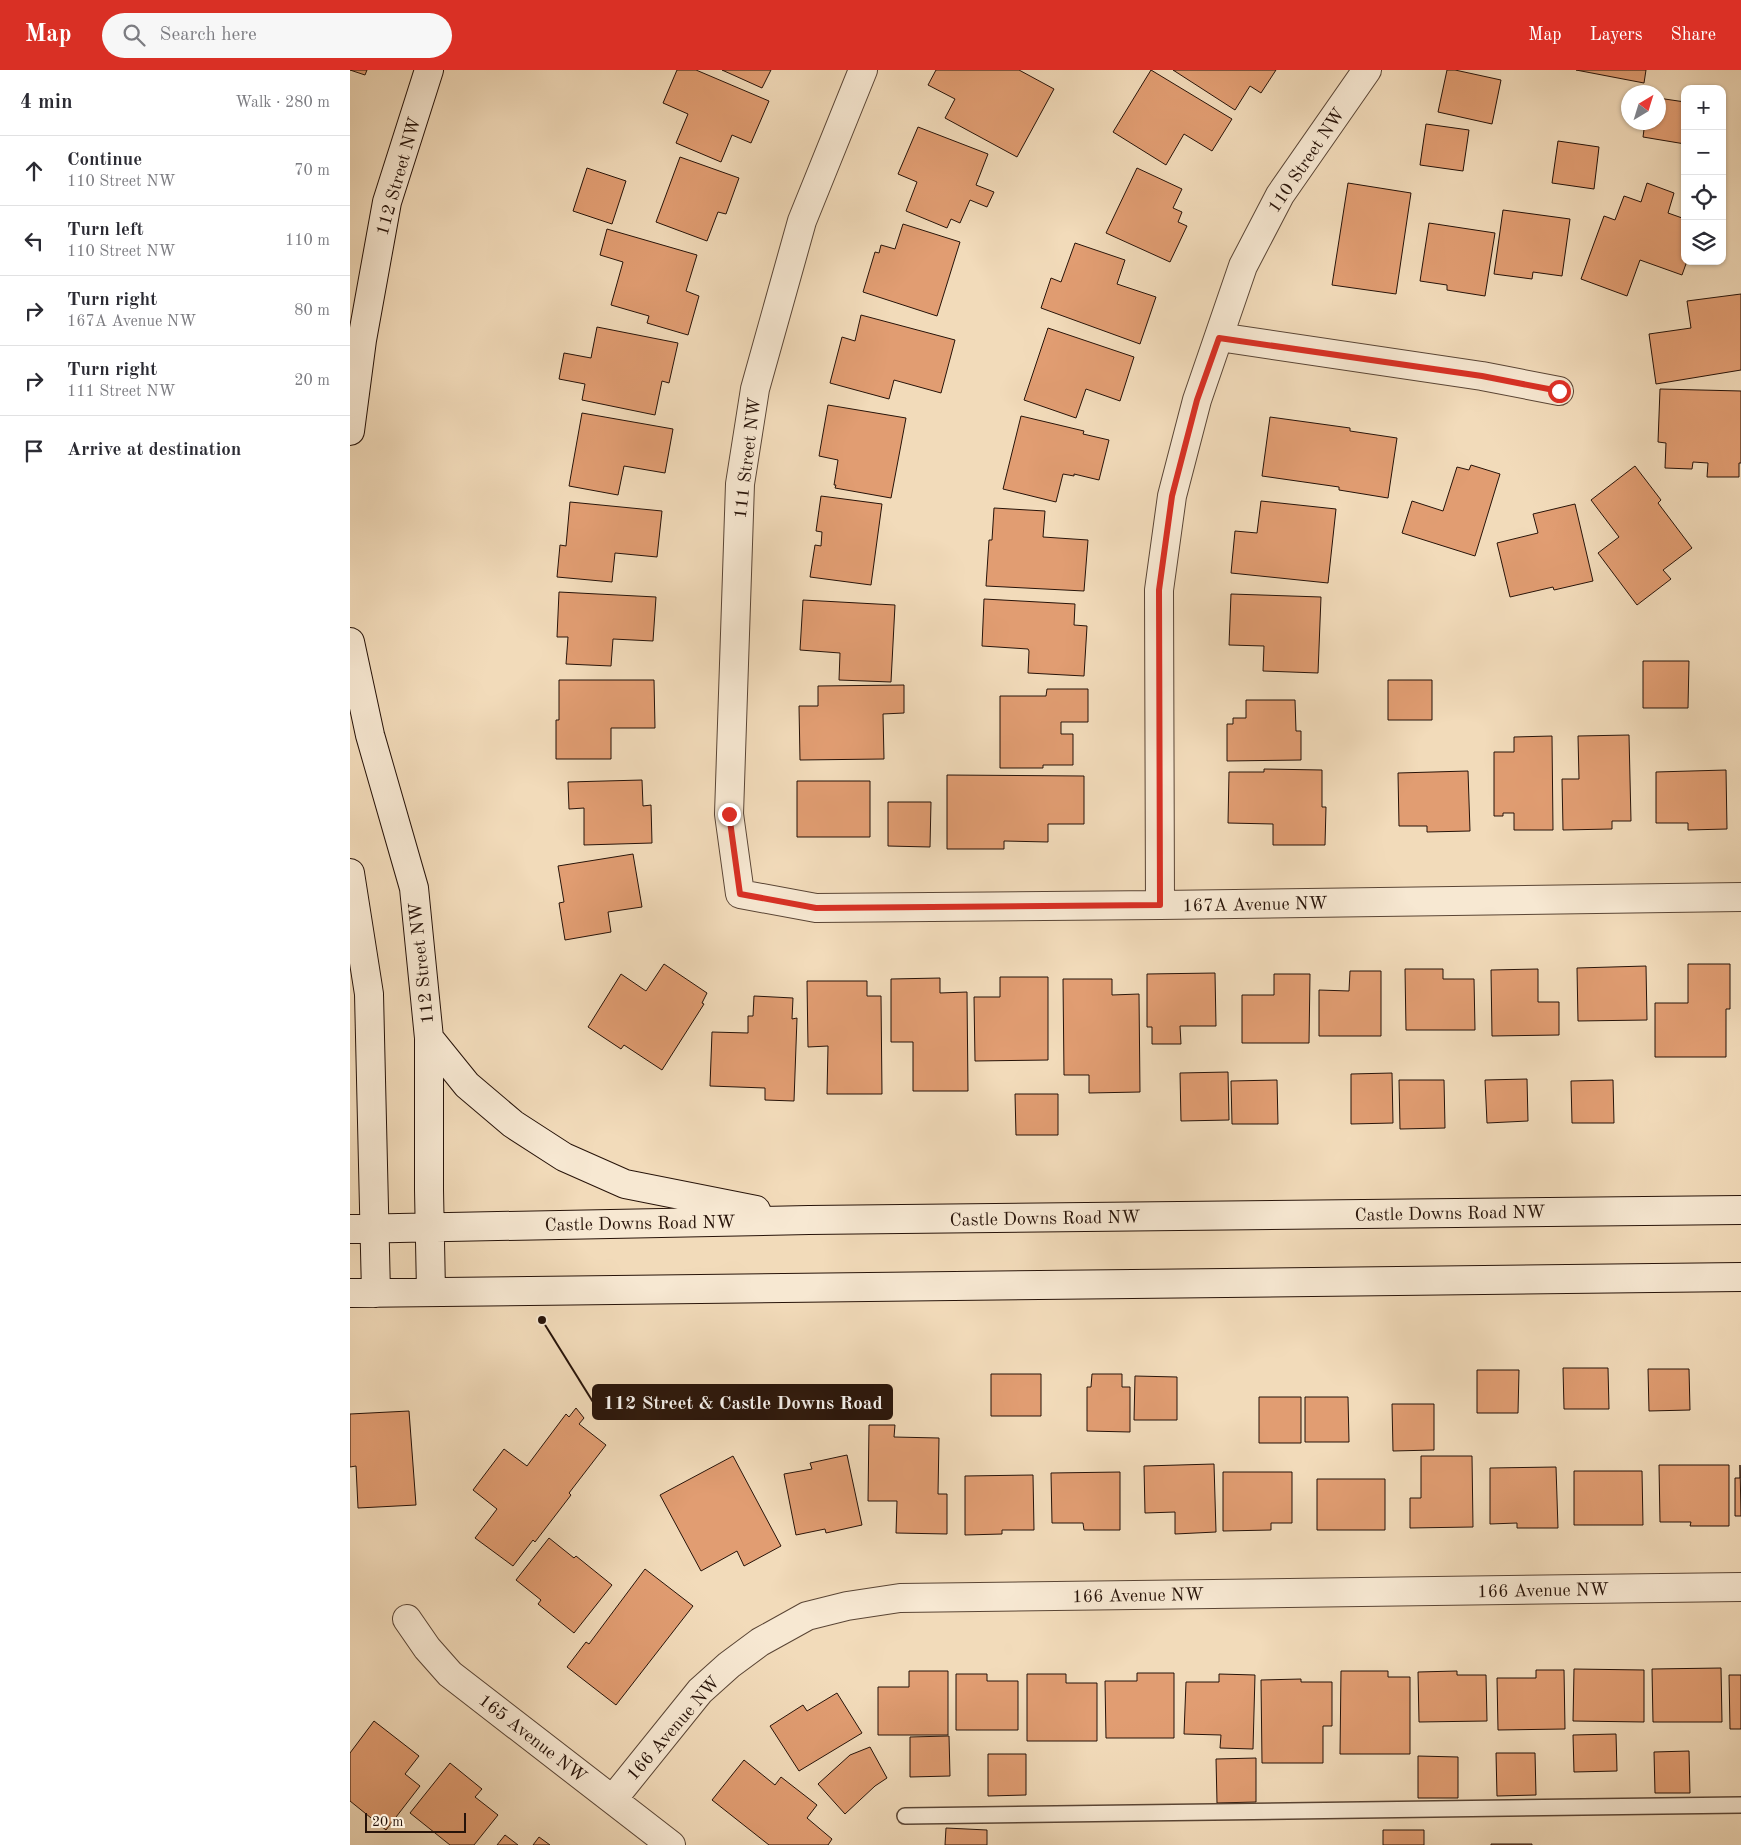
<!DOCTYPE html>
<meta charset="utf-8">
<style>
:root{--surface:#fff;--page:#f7f7f7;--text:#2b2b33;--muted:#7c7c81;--line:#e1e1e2;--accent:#d93025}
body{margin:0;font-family:"Old Standard TT",serif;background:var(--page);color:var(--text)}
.controls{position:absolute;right:15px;top:15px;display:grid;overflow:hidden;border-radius:10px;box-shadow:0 1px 4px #0004}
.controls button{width:45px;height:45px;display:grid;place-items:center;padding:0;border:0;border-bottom:1px solid var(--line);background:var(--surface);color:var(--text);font:25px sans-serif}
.compass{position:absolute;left:1271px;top:15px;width:45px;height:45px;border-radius:50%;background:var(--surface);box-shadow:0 1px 4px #0004;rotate:38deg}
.scale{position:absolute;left:15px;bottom:12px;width:101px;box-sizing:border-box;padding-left:5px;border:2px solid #271309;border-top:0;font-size:14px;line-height:18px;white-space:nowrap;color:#271309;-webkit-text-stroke:4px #f7e8d2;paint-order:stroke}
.stop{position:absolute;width:15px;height:15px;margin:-11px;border:4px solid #d93025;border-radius:50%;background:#fff}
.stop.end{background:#d93025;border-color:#fff;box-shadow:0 1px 5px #0008}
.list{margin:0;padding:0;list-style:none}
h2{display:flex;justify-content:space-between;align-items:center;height:65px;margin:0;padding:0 20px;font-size:21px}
h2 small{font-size:16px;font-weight:400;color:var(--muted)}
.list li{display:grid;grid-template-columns:32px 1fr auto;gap:15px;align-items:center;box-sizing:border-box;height:70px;padding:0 20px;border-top:1px solid var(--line)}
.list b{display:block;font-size:19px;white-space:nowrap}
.list p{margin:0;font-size:16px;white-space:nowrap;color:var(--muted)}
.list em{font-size:16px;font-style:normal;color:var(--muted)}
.icon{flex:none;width:28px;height:28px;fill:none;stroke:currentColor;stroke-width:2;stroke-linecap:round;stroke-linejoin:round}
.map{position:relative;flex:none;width:1391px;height:1775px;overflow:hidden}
header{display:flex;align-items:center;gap:30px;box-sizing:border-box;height:70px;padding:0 25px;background:var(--accent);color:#fff}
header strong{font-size:24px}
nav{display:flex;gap:28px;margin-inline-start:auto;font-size:18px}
.search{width:350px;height:45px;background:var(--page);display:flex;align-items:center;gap:12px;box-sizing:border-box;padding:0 18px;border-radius:28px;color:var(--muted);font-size:19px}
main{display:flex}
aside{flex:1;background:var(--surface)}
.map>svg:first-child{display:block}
.building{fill:#e19d72;stroke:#271309}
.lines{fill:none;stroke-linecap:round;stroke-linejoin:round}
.service-casing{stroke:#5a4535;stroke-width:18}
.minor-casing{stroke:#5a4535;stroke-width:30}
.secondary-casing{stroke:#271309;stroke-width:30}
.service{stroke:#f7e8d2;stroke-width:15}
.minor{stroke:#f7e8d2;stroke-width:28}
.secondary{stroke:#f7e8d2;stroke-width:28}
.route{stroke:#d93025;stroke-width:6}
.labels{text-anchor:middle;stroke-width:4;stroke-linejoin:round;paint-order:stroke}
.street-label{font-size:18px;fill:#271309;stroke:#f7e8d2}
.leader{fill:none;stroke:#271309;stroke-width:2}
.callout-dot{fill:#271309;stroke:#f7e8d2;stroke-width:2}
.callout{fill:#271309;stroke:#271309;stroke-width:2}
.callout-label{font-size:19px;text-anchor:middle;font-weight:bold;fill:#fff}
</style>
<header>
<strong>Map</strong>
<div class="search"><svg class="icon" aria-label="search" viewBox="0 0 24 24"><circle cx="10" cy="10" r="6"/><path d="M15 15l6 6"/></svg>Search here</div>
<nav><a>Map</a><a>Layers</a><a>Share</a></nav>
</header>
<main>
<aside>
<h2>4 min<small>Walk · 280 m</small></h2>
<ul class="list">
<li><svg class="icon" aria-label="ahead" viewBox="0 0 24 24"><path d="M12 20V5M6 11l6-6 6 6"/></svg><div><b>Continue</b><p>110 Street NW</p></div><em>70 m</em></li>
<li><svg class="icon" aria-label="left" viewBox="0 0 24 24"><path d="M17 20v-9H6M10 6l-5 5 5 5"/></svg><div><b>Turn left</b><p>110 Street NW</p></div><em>110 m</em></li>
<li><svg class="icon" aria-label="right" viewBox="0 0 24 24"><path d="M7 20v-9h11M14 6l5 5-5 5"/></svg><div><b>Turn right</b><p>167A Avenue NW</p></div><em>80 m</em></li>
<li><svg class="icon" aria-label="right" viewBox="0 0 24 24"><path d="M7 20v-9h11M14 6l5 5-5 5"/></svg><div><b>Turn right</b><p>111 Street NW</p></div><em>20 m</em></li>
<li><svg class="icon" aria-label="arrive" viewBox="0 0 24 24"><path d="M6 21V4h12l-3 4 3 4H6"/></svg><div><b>Arrive at destination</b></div></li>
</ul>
</aside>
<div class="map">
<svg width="1391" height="1775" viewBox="0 0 1391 1775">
<rect width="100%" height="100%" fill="#f2dbba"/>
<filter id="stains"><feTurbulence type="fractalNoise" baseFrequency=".004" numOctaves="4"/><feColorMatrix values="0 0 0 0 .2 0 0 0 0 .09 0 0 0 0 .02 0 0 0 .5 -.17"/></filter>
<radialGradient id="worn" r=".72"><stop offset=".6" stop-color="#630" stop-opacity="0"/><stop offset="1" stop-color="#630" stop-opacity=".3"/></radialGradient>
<path class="building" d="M 0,0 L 17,0 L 15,5 Z
M 327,0 L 346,0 L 419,31 L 401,73 L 382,65 L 371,92 L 326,73 L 338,44 L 313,33 Z
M 372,0 L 421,0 L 412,18 Z
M 586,0 L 669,0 L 704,19 L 667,87 L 595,48 L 605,29 L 578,15 Z
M 801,0 L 882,49 L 862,81 L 834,64 L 816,95 L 763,62 Z
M 823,0 L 926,0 L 911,23 L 900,16 L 885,40 Z
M 1097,0 L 1105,0 L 1151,10 L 1142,54 L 1088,42 Z
M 1226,0 L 1296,0 L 1294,13 Z
M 1308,28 L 1335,32 L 1335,74 L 1293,67 L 1295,52 L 1308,52 Z
M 1076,54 L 1119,60 L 1113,101 L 1070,95 Z
M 568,57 L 638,84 L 626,115 L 644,122 L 637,137 L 620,130 L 610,153 L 601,149 L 597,158 L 556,141 L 567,112 L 548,104 Z
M 1208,71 L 1249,77 L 1244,119 L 1202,113 Z
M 330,87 L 389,108 L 376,144 L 368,142 L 357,171 L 306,152 Z
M 237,98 L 276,111 L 262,154 L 223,141 Z
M 787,98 L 832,119 L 823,138 L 832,142 L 828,152 L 837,156 L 820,192 L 756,163 Z
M 998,113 L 1061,123 L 1046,224 L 982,215 Z
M 1297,113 L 1324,123 L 1318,143 L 1335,149 L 1335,191 L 1337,191 L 1332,205 L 1290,190 L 1277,226 L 1231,209 L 1254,146 L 1265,150 L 1274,126 L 1291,132 Z
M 1153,140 L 1220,149 L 1212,206 L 1183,202 L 1182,209 L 1144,204 Z
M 1079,153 L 1145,163 L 1135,226 L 1097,220 L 1097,215 L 1070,211 Z
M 553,154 L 610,172 L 587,246 L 513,222 L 525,182 L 529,183 L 531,175 L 545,179 Z
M 257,159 L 347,185 L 336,221 L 349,226 L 338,265 L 297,253 L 299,246 L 261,235 L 273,192 L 250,185 Z
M 725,173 L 775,190 L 767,214 L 806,227 L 790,274 L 691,238 L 701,208 L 711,212 Z
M 1391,224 L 1391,300 L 1306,314 L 1299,264 L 1341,258 L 1337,231 Z
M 511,245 L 605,270 L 591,323 L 544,310 L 539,329 L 480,313 L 492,267 L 505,271 Z
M 247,257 L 328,273 L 319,313 L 312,311 L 305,345 L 232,330 L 235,314 L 209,309 L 214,283 L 241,288 Z
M 698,258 L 784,287 L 770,331 L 736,319 L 726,348 L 674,330 Z
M 1310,319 L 1391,321 L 1391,393 L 1389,393 L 1389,407 L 1357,407 L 1358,393 L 1343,392 L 1342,399 L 1315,398 L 1316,373 L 1308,372 Z
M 478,335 L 556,348 L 541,428 L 485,418 L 486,415 L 484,415 L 488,390 L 469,386 Z
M 232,343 L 323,359 L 315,403 L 274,396 L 268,425 L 219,416 Z
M 671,346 L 734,361 L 733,364 L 759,370 L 749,410 L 724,404 L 724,406 L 713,404 L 706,432 L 653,419 Z
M 920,347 L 1000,358 L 1000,361 L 1047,368 L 1038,428 L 989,420 L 989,417 L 912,406 Z
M 1121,395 L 1150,404 L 1125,486 L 1052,463 L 1062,431 L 1093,441 L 1107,397 L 1119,400 Z
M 1285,396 L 1311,430 L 1308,433 L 1342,478 L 1313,500 L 1321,509 L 1287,535 L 1248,483 L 1269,467 L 1241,430 Z
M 471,426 L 532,434 L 521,515 L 460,507 L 465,475 L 471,476 L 472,462 L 466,461 Z
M 911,431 L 986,439 L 978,513 L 881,503 L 885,461 L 907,463 Z
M 220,432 L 312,441 L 307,487 L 265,483 L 262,512 L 207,507 L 210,475 L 216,476 Z
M 1225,434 L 1243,511 L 1204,520 L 1203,517 L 1160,527 L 1147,473 L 1188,463 L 1183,444 Z
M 644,438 L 695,441 L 693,467 L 738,470 L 734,521 L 636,516 L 639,470 L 642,470 Z
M 209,522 L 306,527 L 303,571 L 263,569 L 261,596 L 216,594 L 218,567 L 207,567 Z
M 881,524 L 971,527 L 968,603 L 913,601 L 914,576 L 879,575 Z
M 634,529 L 725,534 L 724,555 L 737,556 L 734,606 L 678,603 L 679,581 L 678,579 L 632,576 Z
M 453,530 L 545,535 L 541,612 L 489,610 L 490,583 L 450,580 Z
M 1293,591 L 1339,591 L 1338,638 L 1293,638 Z
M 209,610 L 304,610 L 305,658 L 261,658 L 261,689 L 206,689 L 206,650 L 209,650 Z
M 1038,610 L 1082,610 L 1082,650 L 1038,650 Z
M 554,615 L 554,643 L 533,644 L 534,689 L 450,690 L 449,636 L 468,636 L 468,616 Z
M 697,619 L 738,619 L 738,652 L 711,652 L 711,664 L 723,664 L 723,695 L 693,695 L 693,698 L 650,698 L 650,626 L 696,626 Z
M 896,630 L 945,630 L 946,661 L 951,661 L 951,690 L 877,691 L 877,654 L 883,654 L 883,648 L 896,648 Z
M 1279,665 L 1281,751 L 1262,751 L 1262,759 L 1213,760 L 1212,709 L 1229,709 L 1228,666 Z
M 1202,666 L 1203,760 L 1164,760 L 1164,743 L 1153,743 L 1153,746 L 1144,746 L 1144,682 L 1164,682 L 1164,667 Z
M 914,699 L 972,700 L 972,737 L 976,737 L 975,775 L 923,775 L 923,754 L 878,753 L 879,702 L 914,702 Z
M 1376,700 L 1377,759 L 1338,760 L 1338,753 L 1306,753 L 1306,702 Z
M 1118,701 L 1120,761 L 1077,762 L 1077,756 L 1049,756 L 1048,703 Z
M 597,705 L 734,706 L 734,754 L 698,754 L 698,772 L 654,771 L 654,779 L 597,779 Z
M 292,710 L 293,736 L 301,735 L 302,773 L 234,775 L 234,738 L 219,739 L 218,712 Z
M 447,711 L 520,711 L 520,767 L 447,767 Z
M 538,732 L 581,732 L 580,777 L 538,776 Z
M 283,784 L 292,837 L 258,842 L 261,862 L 215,870 L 209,833 L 214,832 L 208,796 Z
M 314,894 L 357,923 L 352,933 L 354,934 L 312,1000 L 274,975 L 271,979 L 238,957 L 271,904 L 296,921 Z
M 1338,894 L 1380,894 L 1380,939 L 1376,939 L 1376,987 L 1305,987 L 1305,933 L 1338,933 Z
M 1296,896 L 1297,950 L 1228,951 L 1227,898 Z
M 1055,899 L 1093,899 L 1093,909 L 1124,909 L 1125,960 L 1056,960 Z
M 1188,899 L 1188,932 L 1209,932 L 1209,965 L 1142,966 L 1141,900 Z
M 1000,901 L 1031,901 L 1031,966 L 969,966 L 969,920 L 999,921 Z
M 865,903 L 866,956 L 830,956 L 831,974 L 802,974 L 802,957 L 797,957 L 797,904 Z
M 924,904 L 960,904 L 959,973 L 892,973 L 892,925 L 924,925 Z
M 650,907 L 698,907 L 698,990 L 625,991 L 624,927 L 650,927 Z
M 590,908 L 590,923 L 617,922 L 618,1021 L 563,1021 L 563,972 L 541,972 L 541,909 Z
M 713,909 L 762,909 L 762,925 L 789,924 L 790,1022 L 739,1023 L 739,1005 L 714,1005 Z
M 457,911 L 517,911 L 517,926 L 531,926 L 532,1024 L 477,1024 L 478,976 L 458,977 Z
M 404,926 L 443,928 L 442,949 L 447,948 L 444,1031 L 415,1030 L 415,1018 L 360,1016 L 362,962 L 398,963 L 398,946 L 403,946 Z
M 878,1002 L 879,1050 L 831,1051 L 830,1003 Z
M 1042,1003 L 1043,1053 L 1001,1054 L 1001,1004 Z
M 1177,1009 L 1178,1051 L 1137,1053 L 1135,1010 Z
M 927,1010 L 928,1054 L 882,1054 L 881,1011 Z
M 1049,1010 L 1094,1010 L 1095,1058 L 1050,1059 Z
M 1263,1010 L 1264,1053 L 1222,1053 L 1221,1011 Z
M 665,1024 L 708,1024 L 708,1065 L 666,1065 Z
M 1213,1298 L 1258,1298 L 1259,1339 L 1214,1339 Z
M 1298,1299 L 1339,1299 L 1340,1340 L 1299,1341 Z
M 1127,1300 L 1169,1300 L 1168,1343 L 1127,1343 Z
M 641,1304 L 691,1304 L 691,1346 L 641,1346 Z
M 742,1304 L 772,1304 L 772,1317 L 780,1317 L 780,1362 L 737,1361 L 737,1317 L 741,1317 Z
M 785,1306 L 827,1307 L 827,1350 L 784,1350 Z
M 909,1327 L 951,1327 L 951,1373 L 909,1373 Z
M 955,1327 L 998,1327 L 999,1372 L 955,1372 Z
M 1042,1334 L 1084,1334 L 1084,1380 L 1043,1381 Z
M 226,1338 L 234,1348 L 229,1354 L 256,1375 L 219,1423 L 221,1425 L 185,1472 L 183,1470 L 163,1496 L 125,1468 L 147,1439 L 123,1420 L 154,1379 L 177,1396 L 216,1344 L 219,1347 Z
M 59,1341 L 66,1435 L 8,1438 L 6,1396 L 0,1397 L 0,1344 Z
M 519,1355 L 545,1355 L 544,1367 L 589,1368 L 588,1424 L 597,1424 L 597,1464 L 546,1463 L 547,1431 L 518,1431 Z
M 497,1385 L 512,1455 L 476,1463 L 475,1459 L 446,1465 L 434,1404 L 462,1399 L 460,1393 Z
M 383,1386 L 431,1476 L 394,1496 L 387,1481 L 351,1501 L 310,1425 Z
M 1071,1386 L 1122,1386 L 1123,1457 L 1060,1458 L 1060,1428 L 1071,1428 Z
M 864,1394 L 866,1462 L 825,1464 L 825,1442 L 795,1443 L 794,1396 Z
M 1309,1395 L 1379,1395 L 1379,1456 L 1340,1456 L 1341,1452 L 1310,1452 Z
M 1390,1395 L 1391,1446 L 1385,1446 L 1385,1408 L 1390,1408 Z
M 1206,1397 L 1208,1458 L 1167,1458 L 1167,1453 L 1140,1454 L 1140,1398 Z
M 1224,1401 L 1292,1401 L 1293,1455 L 1224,1455 Z
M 770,1402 L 770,1460 L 734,1460 L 733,1453 L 702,1453 L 701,1403 Z
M 873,1402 L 942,1402 L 942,1453 L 921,1453 L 921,1460 L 873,1461 Z
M 683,1405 L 684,1460 L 652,1460 L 652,1464 L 615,1465 L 615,1406 Z
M 967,1409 L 1035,1409 L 1035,1460 L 967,1460 Z
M 199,1468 L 224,1488 L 226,1486 L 262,1515 L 224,1563 L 188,1534 L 191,1530 L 166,1510 Z
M 295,1499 L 343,1536 L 266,1635 L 217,1597 L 236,1572 L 239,1574 Z
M 1371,1598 L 1372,1652 L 1303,1652 L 1302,1599 Z
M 1224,1599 L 1294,1600 L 1294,1652 L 1223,1651 Z
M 1186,1600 L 1214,1600 L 1215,1659 L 1148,1660 L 1147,1608 L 1186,1608 Z
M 559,1601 L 598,1601 L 598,1665 L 528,1665 L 528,1617 L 559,1617 Z
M 991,1601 L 1038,1601 L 1038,1607 L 1060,1607 L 1060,1684 L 990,1684 Z
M 1107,1601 L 1107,1605 L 1136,1605 L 1137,1651 L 1069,1652 L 1068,1602 Z
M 787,1603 L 824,1603 L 824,1668 L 756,1668 L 755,1611 L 787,1611 Z
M 606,1604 L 637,1604 L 637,1611 L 668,1611 L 668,1660 L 606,1660 Z
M 677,1604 L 716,1604 L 716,1613 L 747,1613 L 747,1671 L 677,1671 Z
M 869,1604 L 905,1605 L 903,1679 L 870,1678 L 871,1665 L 834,1664 L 836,1612 L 869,1612 Z
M 1379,1605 L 1391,1605 L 1391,1659 L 1380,1659 Z
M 951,1609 L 951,1612 L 982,1612 L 982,1656 L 973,1656 L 973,1693 L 912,1693 L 911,1610 Z
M 487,1623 L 512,1663 L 449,1701 L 420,1656 L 453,1635 L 457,1641 Z
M 24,1651 L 69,1686 L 55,1704 L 70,1716 L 36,1760 L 0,1731 L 0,1683 Z
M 1266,1664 L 1267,1701 L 1224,1702 L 1223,1665 Z
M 599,1666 L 600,1706 L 560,1707 L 560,1667 Z
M 520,1677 L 537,1708 L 525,1716 L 495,1744 L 468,1714 L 500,1685 Z
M 1339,1681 L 1340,1723 L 1305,1723 L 1304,1682 Z
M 1146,1683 L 1185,1683 L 1186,1725 L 1147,1726 Z
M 638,1684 L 676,1684 L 676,1725 L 638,1726 Z
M 1068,1686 L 1108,1687 L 1108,1728 L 1068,1728 Z
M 906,1688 L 906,1732 L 867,1733 L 866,1689 Z
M 394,1690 L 425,1715 L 431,1707 L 467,1735 L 457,1748 L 482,1769 L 478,1775 L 419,1775 L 362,1730 Z
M 100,1693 L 132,1719 L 125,1727 L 148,1745 L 124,1775 L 100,1775 L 60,1743 Z
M 596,1758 L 637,1760 L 637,1775 L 595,1775 Z
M 1033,1760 L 1074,1760 L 1074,1775 L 1033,1775 Z
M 155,1765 L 168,1775 L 147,1775 Z
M 189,1767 L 200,1775 L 183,1775 Z
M 1141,1774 L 1182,1774 L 1182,1775 L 1141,1775 Z"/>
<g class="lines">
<defs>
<path id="service" d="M 555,1746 L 1391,1735"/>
<path id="minor" d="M 513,0 L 452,151 L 405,319 L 390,414 L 379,744 L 390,824 L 466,838 L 810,835 L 1391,827
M 869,267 L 1132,306 L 1209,321
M 810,835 L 809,520 L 822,426 L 847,330 L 893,196 L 930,125 L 1017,0
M 57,1549 L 77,1578 L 100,1604 L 321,1775
M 263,1729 L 350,1621 L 379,1595 L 410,1572 L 457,1546 L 497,1536 L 550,1528 L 1391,1517"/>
<path id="secondary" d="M 0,361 L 12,270 L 37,132 L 79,0
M 0,572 L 20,665 L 64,818 L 79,968 L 79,1120 L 81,1222
M 0,803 L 19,924 L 26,1223
M 79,968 L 117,1015 L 163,1054 L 214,1087 L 275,1114 L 406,1140
M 0,1159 L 459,1150 L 1391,1140
M 0,1223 L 1391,1207"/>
</defs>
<use href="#service" class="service-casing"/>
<use href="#minor" class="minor-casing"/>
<use href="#secondary" class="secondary-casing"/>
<use href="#service" class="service"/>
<use href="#minor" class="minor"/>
<use href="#secondary" class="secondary"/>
</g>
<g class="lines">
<path class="route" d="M 379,744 L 390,824 L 466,838 L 810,835 L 809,520 L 822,426 L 847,330 L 869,268 L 1132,306 L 1209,321"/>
</g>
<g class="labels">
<g class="street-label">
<text transform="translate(956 90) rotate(-56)" y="6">110 Street NW</text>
<text transform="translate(48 106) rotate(-74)" y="6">112 Street NW</text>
<text transform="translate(397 388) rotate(-83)" y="6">111 Street NW</text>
<text transform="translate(905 834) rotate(-1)" y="6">167A Avenue NW</text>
<text transform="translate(71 893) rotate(-96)" y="6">112 Street NW</text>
<text transform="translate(1100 1143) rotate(-1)" y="6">Castle Downs Road NW</text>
<text transform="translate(695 1148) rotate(-1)" y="6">Castle Downs Road NW</text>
<text transform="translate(290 1153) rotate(-1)" y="6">Castle Downs Road NW</text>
<text transform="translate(1193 1520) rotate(-1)" y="6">166 Avenue NW</text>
<text transform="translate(788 1525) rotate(-1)" y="6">166 Avenue NW</text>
<text transform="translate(323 1658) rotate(-49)" y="6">166 Avenue NW</text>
<text transform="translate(183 1668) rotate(38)" y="6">165 Avenue NW</text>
</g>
</g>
<path class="leader" d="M192 1250L243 1332"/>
<circle class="callout-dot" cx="192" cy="1250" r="5"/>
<rect class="callout" x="243" y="1315" width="299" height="34" rx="5"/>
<g class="callout-label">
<text x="393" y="1339">112 Street &amp; Castle Downs Road</text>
</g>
<rect width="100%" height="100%" filter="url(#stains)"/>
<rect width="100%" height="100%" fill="url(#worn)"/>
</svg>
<div class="controls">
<button>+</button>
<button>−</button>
<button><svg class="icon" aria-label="locate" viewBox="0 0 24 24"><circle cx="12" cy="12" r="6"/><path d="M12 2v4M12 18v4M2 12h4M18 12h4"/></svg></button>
<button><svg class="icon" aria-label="layers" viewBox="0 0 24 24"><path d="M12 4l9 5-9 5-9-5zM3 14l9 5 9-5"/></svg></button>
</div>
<svg class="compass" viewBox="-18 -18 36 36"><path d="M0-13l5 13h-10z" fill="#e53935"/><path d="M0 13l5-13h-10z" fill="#7c7c81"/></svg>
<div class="scale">20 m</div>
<div class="stop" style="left:1209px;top:321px"></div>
<div class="stop end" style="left:379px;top:744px"></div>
</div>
</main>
